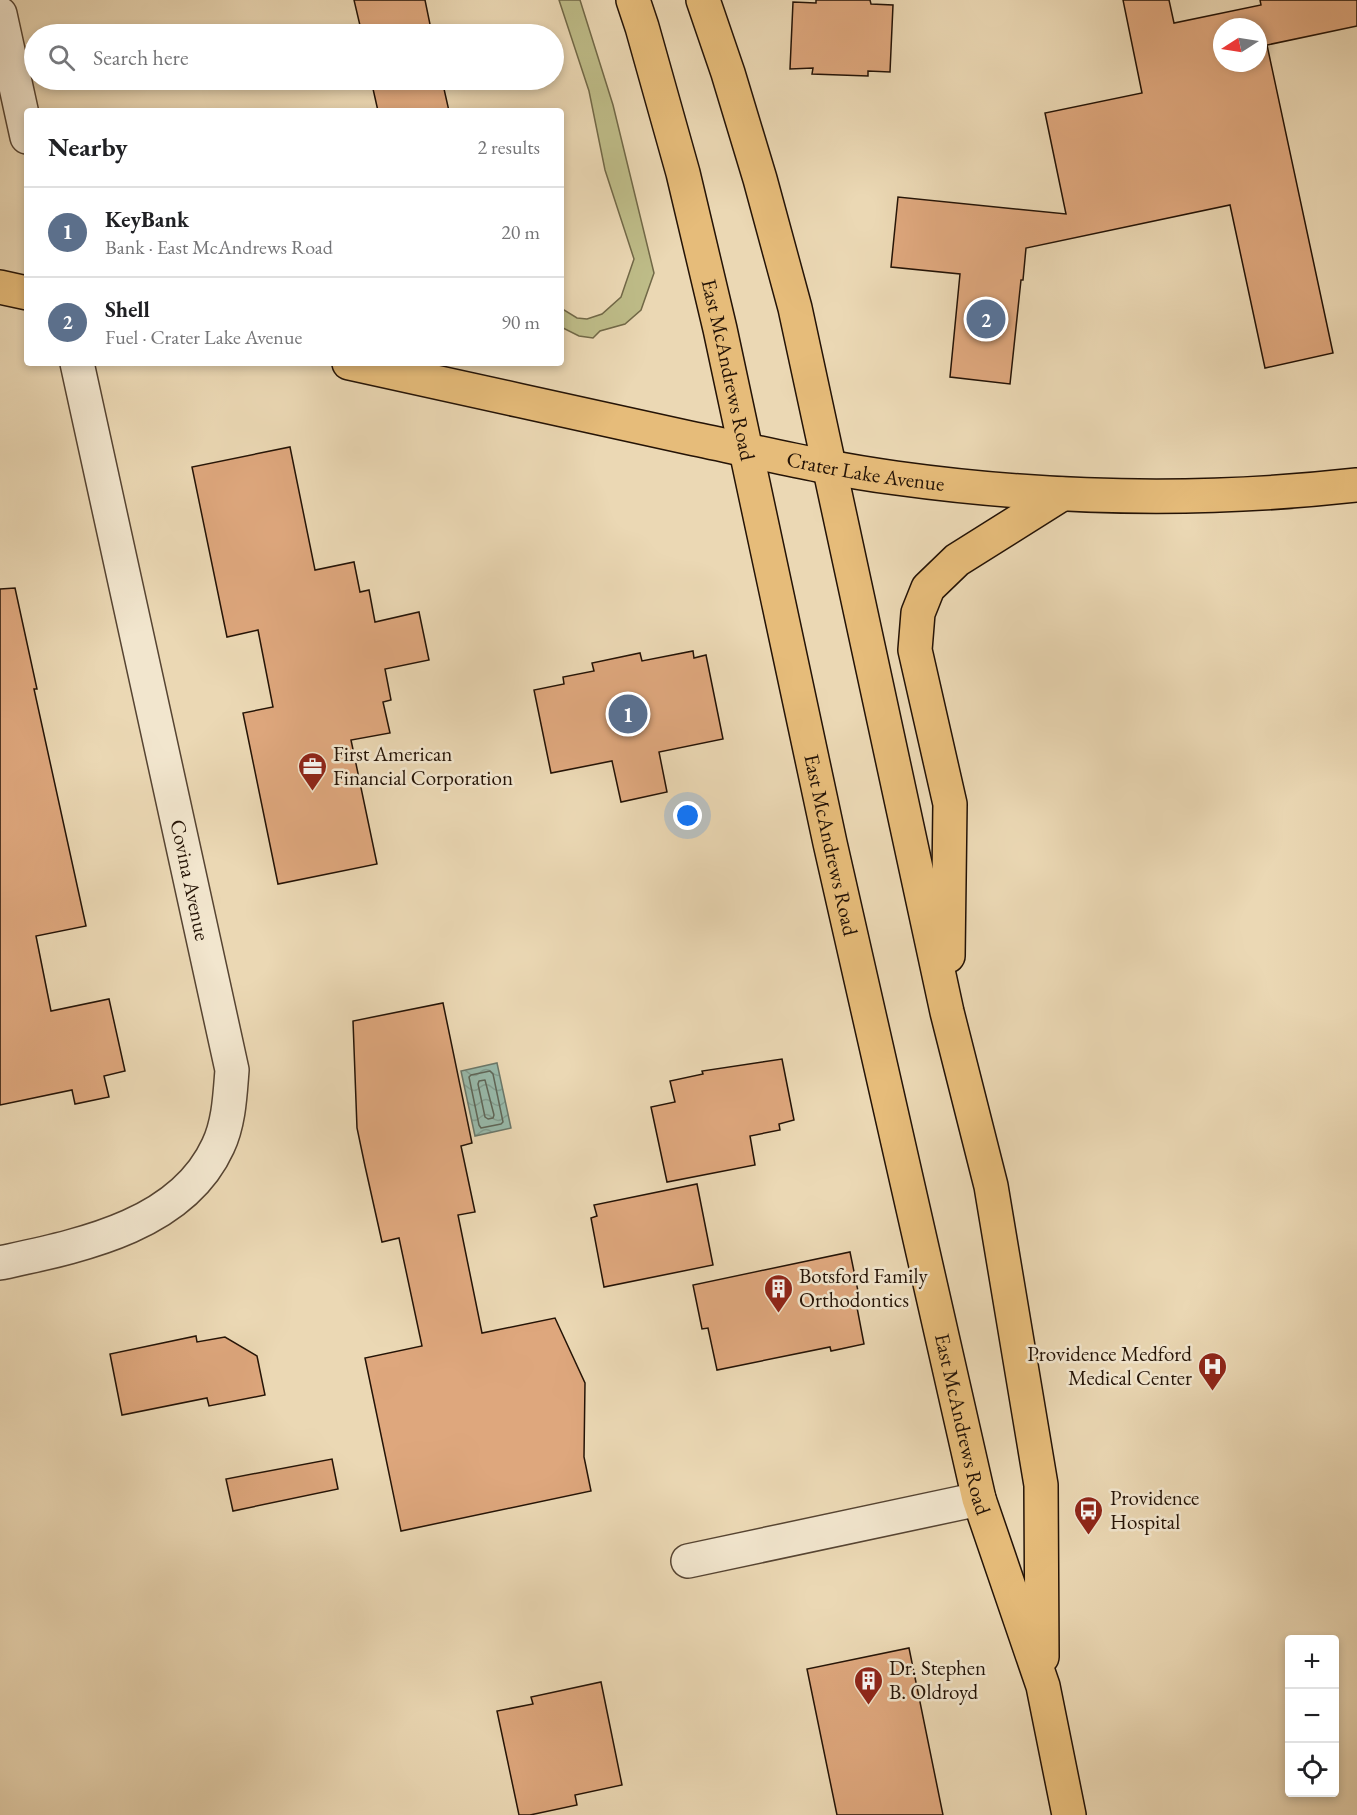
<!DOCTYPE html>
<meta charset="utf-8">
<style>
:root{--surface:#fff;--page:#f2f2f2;--text:#202124;--muted:#757577;--line:#e0e0e0;--accent:#db2777}
body{margin:0;font-family:"EB Garamond",serif;background:var(--page);color:var(--text)}
.controls{position:absolute;right:18px;bottom:18px;display:grid;overflow:hidden;border-radius:6px;box-shadow:0 3px 9px #0003}
.controls button{width:54px;height:54px;display:grid;place-items:center;padding:0;border:0;border-bottom:2px solid var(--line);background:var(--surface);color:var(--text);font:30px sans-serif}
.compass{position:absolute;left:1213px;top:18px;width:54px;height:54px;border-radius:50%;background:var(--surface);box-shadow:0 3px 9px #0003;rotate:258deg}
.you{position:absolute;left:688px;top:816px;width:21px;height:21px;margin:-15px;border:4px solid #fff;border-radius:50%;background:#1a73e8;box-shadow:0 0 0 9px #1a73e833}
.badge{display:grid;place-items:center;width:39px;height:39px;border-radius:50%;background:var(--accent);color:#fff;font-size:20px;font-weight:700}
.pin{position:absolute;translate:-50% -50%;border:3px solid #fff;box-shadow:0 2px 6px #0006}
.list{margin:0;padding:0;list-style:none}
h2{display:flex;justify-content:space-between;align-items:center;height:78px;margin:0;padding:0 24px;font-size:26px}
h2 small{font-size:20px;font-weight:400;color:var(--muted)}
.list li{display:grid;grid-template-columns:39px 1fr auto;gap:18px;align-items:center;box-sizing:border-box;height:90px;padding:0 24px;border-top:2px solid var(--line)}
.list b{display:block;font-size:22px;white-space:nowrap}
.list p{margin:0;font-size:20px;white-space:nowrap;color:var(--muted)}
.list em{font-size:20px;font-style:normal;color:var(--muted)}
.icon{flex:none;width:33px;height:33px;fill:none;stroke:currentColor;stroke-width:2;stroke-linecap:round;stroke-linejoin:round}
.map{position:relative;flex:none;width:1357px;height:1815px;overflow:hidden}
.search{position:absolute;background:var(--surface);box-shadow:0 3px 9px #0003;left:24px;top:24px;width:540px;height:66px;display:flex;align-items:center;gap:15px;box-sizing:border-box;padding:0 21px;border-radius:33px;color:var(--muted);font-size:22px}
.panel{position:absolute;background:var(--surface);box-shadow:0 3px 9px #0003;left:24px;top:108px;width:540px;height:258px;border-radius:6px}
.map>svg:first-child{display:block}
.green{fill:#bebc88;stroke:#716847;stroke-width:1.5}
.water{fill:url(#water-waves);stroke:#6a7769;stroke-width:1.5}
.lines{fill:none;stroke-linecap:round;stroke-linejoin:round}
.shore{stroke:#5e6658;stroke-width:1.5}
.building{fill:#dea77d;stroke:#241306;stroke-width:1.5;fill-rule:evenodd}
.minor-casing{stroke:#564432;stroke-width:36}
.major-casing{stroke:#241306;stroke-width:36}
.minor{stroke:#f2e6ce;stroke-width:33}
.major{stroke:#e6bc7a;stroke-width:33}
.labels{text-anchor:middle;stroke-width:5;stroke-linejoin:round;paint-order:stroke}
.street-label{font-size:21px;fill:#241306;stroke:#f2e6ce}
.poi-label{font-size:21px;fill:#241306;stroke:#f2e6ce;text-anchor:start}
</style>
<div class="map">
<svg width="1357" height="1815" viewBox="0 0 1357 1815">
<defs>
<pattern id="water-waves" width="16" height="10" patternUnits="userSpaceOnUse" patternTransform="scale(1.5)"><rect width="16" height="10" fill="#98baab"/><path d="M0 5q4-4 8 0t8 0" fill="none" stroke="#839f92"/></pattern>
</defs>
<rect width="100%" height="100%" fill="#ebd8b4"/>
<filter id="stains"><feTurbulence type="fractalNoise" baseFrequency=".00333" numOctaves="4"/><feColorMatrix values="0 0 0 0 .2 0 0 0 0 .09 0 0 0 0 .02 0 0 0 .5 -.17"/></filter>
<radialGradient id="worn" r=".72"><stop offset=".6" stop-color="#630" stop-opacity="0"/><stop offset="1" stop-color="#630" stop-opacity=".3"/></radialGradient>
<path class="green" d="M 559,0 L 580,0 L 613,105 L 654,273 L 641,310 L 625,324 L 600,331 L 593,338 L 579,336 L 561,327 L 561,308 L 577,318 L 587,319 L 602,314 L 621,297 L 634,259 L 605,170 L 589,91 Z"/>
<path class="water" d="M 497,1063 L 511,1128 L 475,1136 L 461,1071 Z"/>
<g class="lines">
<path class="shore" d="M 490,1071 L 493,1074 L 503,1122 L 501,1124 L 481,1128 L 479,1125 L 469,1077 L 471,1075 Z
M 485,1080 L 494,1115 L 493,1118 L 488,1119 L 485,1117 L 478,1084 L 479,1081 Z"/>
</g>
<path class="building" d="M 354,0 L 425,0 L 432,34 L 362,34 Z
M 816,0 L 870,0 L 871,4 L 893,5 L 890,72 L 868,71 L 868,76 L 812,74 L 813,68 L 790,69 L 793,2 L 816,3 Z
M 1123,0 L 1169,0 L 1174,23 L 1261,5 L 1260,0 L 1357,0 L 1357,26 L 1267,45 L 1333,353 L 1265,368 L 1230,205 L 1026,248 L 1023,280 L 1021,280 L 1010,384 L 950,377 L 960,274 L 891,267 L 898,197 L 1066,214 L 1045,113 L 1142,93 ZM 1222,27 L 1258,27 L 1258,63 L 1222,63 Z
M 371,80 L 442,80 L 449,111 L 378,111 Z
M 290,447 L 315,570 L 354,562 L 360,592 L 369,590 L 375,622 L 419,612 L 429,660 L 385,669 L 391,700 L 383,702 L 390,733 L 351,740 L 377,864 L 278,884 L 243,713 L 273,707 L 258,630 L 227,637 L 192,467 Z
M 15,588 L 37,689 L 34,689 L 86,926 L 36,936 L 51,1011 L 109,999 L 125,1071 L 104,1076 L 109,1097 L 75,1104 L 72,1090 L 0,1105 L 0,589 Z
M 693,651 L 694,658 L 706,655 L 723,739 L 659,752 L 667,792 L 621,802 L 612,761 L 551,773 L 534,690 L 564,684 L 563,677 L 594,671 L 592,663 L 640,653 L 642,661 Z
M 443,1003 L 472,1143 L 461,1146 L 475,1212 L 458,1215 L 482,1333 L 555,1318 L 585,1383 L 584,1457 L 591,1491 L 401,1531 L 365,1358 L 422,1346 L 399,1238 L 382,1242 L 365,1166 L 357,1128 L 353,1021 Z
M 782,1059 L 794,1120 L 779,1124 L 780,1130 L 750,1136 L 755,1165 L 667,1182 L 651,1107 L 675,1102 L 670,1081 L 703,1074 L 702,1071 Z
M 697,1184 L 713,1265 L 604,1287 L 591,1218 L 597,1216 L 594,1205 Z
M 850,1252 L 859,1296 L 855,1297 L 864,1344 L 831,1351 L 830,1347 L 717,1370 L 708,1328 L 702,1329 L 693,1285 Z
M 196,1336 L 197,1342 L 225,1337 L 257,1356 L 265,1395 L 209,1406 L 207,1398 L 122,1415 L 110,1354 Z
M 332,1459 L 338,1489 L 233,1511 L 226,1479 Z
M 909,1648 L 943,1815 L 837,1815 L 807,1669 Z
M 601,1682 L 622,1785 L 575,1795 L 577,1805 L 530,1815 L 519,1815 L 497,1711 L 533,1704 L 531,1697 Z"/>
<g class="lines">
<defs>
<path id="minor" d="M 0,14 L 27,137
M 0,1263 C 78,1246 181,1227 218,1146 C 229,1123 230,1095 232,1070 L 77,363
M 688,1561 L 979,1499"/>
<g id="major">
<path id="s1" d="M 633,0 L 642,27 L 683,173 L 720,329 L 830,843 L 979,1499 L 1043,1686 L 1069,1815"/>
<path d="M 703,0 L 728,73 L 760,179 L 795,308 L 947,1012 L 991,1186 L 1041,1485 L 1042,1657"/>
<path d="M 0,287 L 27,293"/>
<path id="s2" d="M 349,363 C 463,388 576,413 690,438 C 758,452 827,469 896,478 C 1048,499 1205,502 1357,485"/>
<path d="M 948,956 L 950,804 L 915,650 L 918,613 L 928,588 L 957,560 L 1062,494"/>
</g>
</defs>
<use href="#minor" class="minor-casing"/>
<use href="#major" class="major-casing"/>
<use href="#minor" class="minor"/>
<use href="#major" class="major"/>
</g>
<defs>
<symbol id="office-pin" viewBox="-11 -11 22 30"><path d="M0 17L-7.5 6A9.5 9.5 0 1 1 7.5 6Z" fill="#8f2418" stroke="#f2e6ce"/><path d="M-6-3h4V-5.5h4V-3h4V5H-6ZM-1-4.5V-3h2v-1.5ZM-6 0V1H6V0Z" fill="#fff"/></symbol>
<symbol id="building-pin" viewBox="-11 -11 22 30"><path d="M0 17L-7.5 6A9.5 9.5 0 1 1 7.5 6Z" fill="#8f2418" stroke="#f2e6ce"/><path d="M-4-6H4V6H1V3H-1V6H-4ZM-2.5-4.3h1.7v1.8h-1.7ZM.8-4.3h1.7v1.8H.8ZM-2.5-1h1.7V.8h-1.7ZM.8-1h1.7V.8H.8Z" fill="#fff"/></symbol>
<symbol id="hospital-pin" viewBox="-11 -11 22 30"><path d="M0 17L-7.5 6A9.5 9.5 0 1 1 7.5 6Z" fill="#8f2418" stroke="#f2e6ce"/><path d="M-5-5h3v3.5h4V-5h3V5h-3V1.5h-4V5h-3Z" fill="#fff"/></symbol>
<symbol id="bus-pin" viewBox="-11 -11 22 30"><path d="M0 17L-7.5 6A9.5 9.5 0 1 1 7.5 6Z" fill="#8f2418" stroke="#f2e6ce"/><path d="M-5-6H5V4H4V6H2V4H-2V6H-4V4H-5ZM-3.5-4V0h7V-4ZM-3.5 1.2v1.5H-2V1.2ZM2 1.2v1.5H3.5V1.2Z" fill="#fff"/></symbol>
</defs>
<g fill-rule="evenodd">
<use href="#office-pin" x="296" y="750" width="33" height="45"/>
<use href="#building-pin" x="762" y="1272" width="33" height="45"/>
<use href="#hospital-pin" x="1196" y="1350" width="33" height="45"/>
<use href="#bus-pin" x="1072" y="1494" width="33" height="45"/>
<use href="#building-pin" x="852" y="1664" width="33" height="45"/>
</g>
<g class="labels">
<g class="street-label">
<text dy="7" stroke="none"><textPath href="#s1" startOffset="382">East McAndrews Road</textPath></text>
<text dy="7" stroke="none"><textPath href="#s2" startOffset="528">Crater Lake Avenue</textPath></text>
<text dy="7" stroke="none"><textPath href="#s1" startOffset="868">East McAndrews Road</textPath></text>
<text transform="translate(190 880) rotate(78)" y="7">Covina Avenue</text>
<text dy="7" stroke="none"><textPath href="#s1" startOffset="1462">East McAndrews Road</textPath></text>
</g>
<g class="poi-label">
<text x="333" y="761">First American<tspan x="333" dy="24">Financial Corporation</tspan></text>
<text x="799" y="1283">Botsford Family<tspan x="799" dy="24">Orthodontics</tspan></text>
<text x="1192" y="1361" text-anchor="end">Providence Medford<tspan x="1192" dy="24">Medical Center</tspan></text>
<text x="1110" y="1505">Providence<tspan x="1110" dy="24">Hospital</tspan></text>
<text x="889" y="1675">Dr. Stephen<tspan x="889" dy="24">B. Oldroyd</tspan></text>
</g>
</g>
<rect width="100%" height="100%" filter="url(#stains)"/>
<rect width="100%" height="100%" fill="url(#worn)"/>
</svg>
<div class="controls">
<button>+</button>
<button>−</button>
<button><svg class="icon" aria-label="locate" viewBox="0 0 24 24"><circle cx="12" cy="12" r="6"/><path d="M12 2v4M12 18v4M2 12h4M18 12h4"/></svg></button>
</div>
<svg class="compass" viewBox="-18 -18 36 36"><path d="M0-13l5 13h-10z" fill="#e53935"/><path d="M0 13l5-13h-10z" fill="#757577"/></svg>
<div class="you"></div>
<div class="pin badge" style="left:628px;top:714px;background:#5c6f8a">1</div>
<div class="pin badge" style="left:986px;top:319px;background:#5c6f8a">2</div>
<div class="search"><svg class="icon" aria-label="search" viewBox="0 0 24 24"><circle cx="10" cy="10" r="6"/><path d="M15 15l6 6"/></svg>Search here</div>
<section class="panel">
<h2>Nearby<small>2 results</small></h2>
<ul class="list">
<li><span class="badge" style="background:#5c6f8a">1</span><div><b>KeyBank</b><p>Bank · East McAndrews Road</p></div><em>20 m</em></li>
<li><span class="badge" style="background:#5c6f8a">2</span><div><b>Shell</b><p>Fuel · Crater Lake Avenue</p></div><em>90 m</em></li>
</ul>
</section>
</div>
